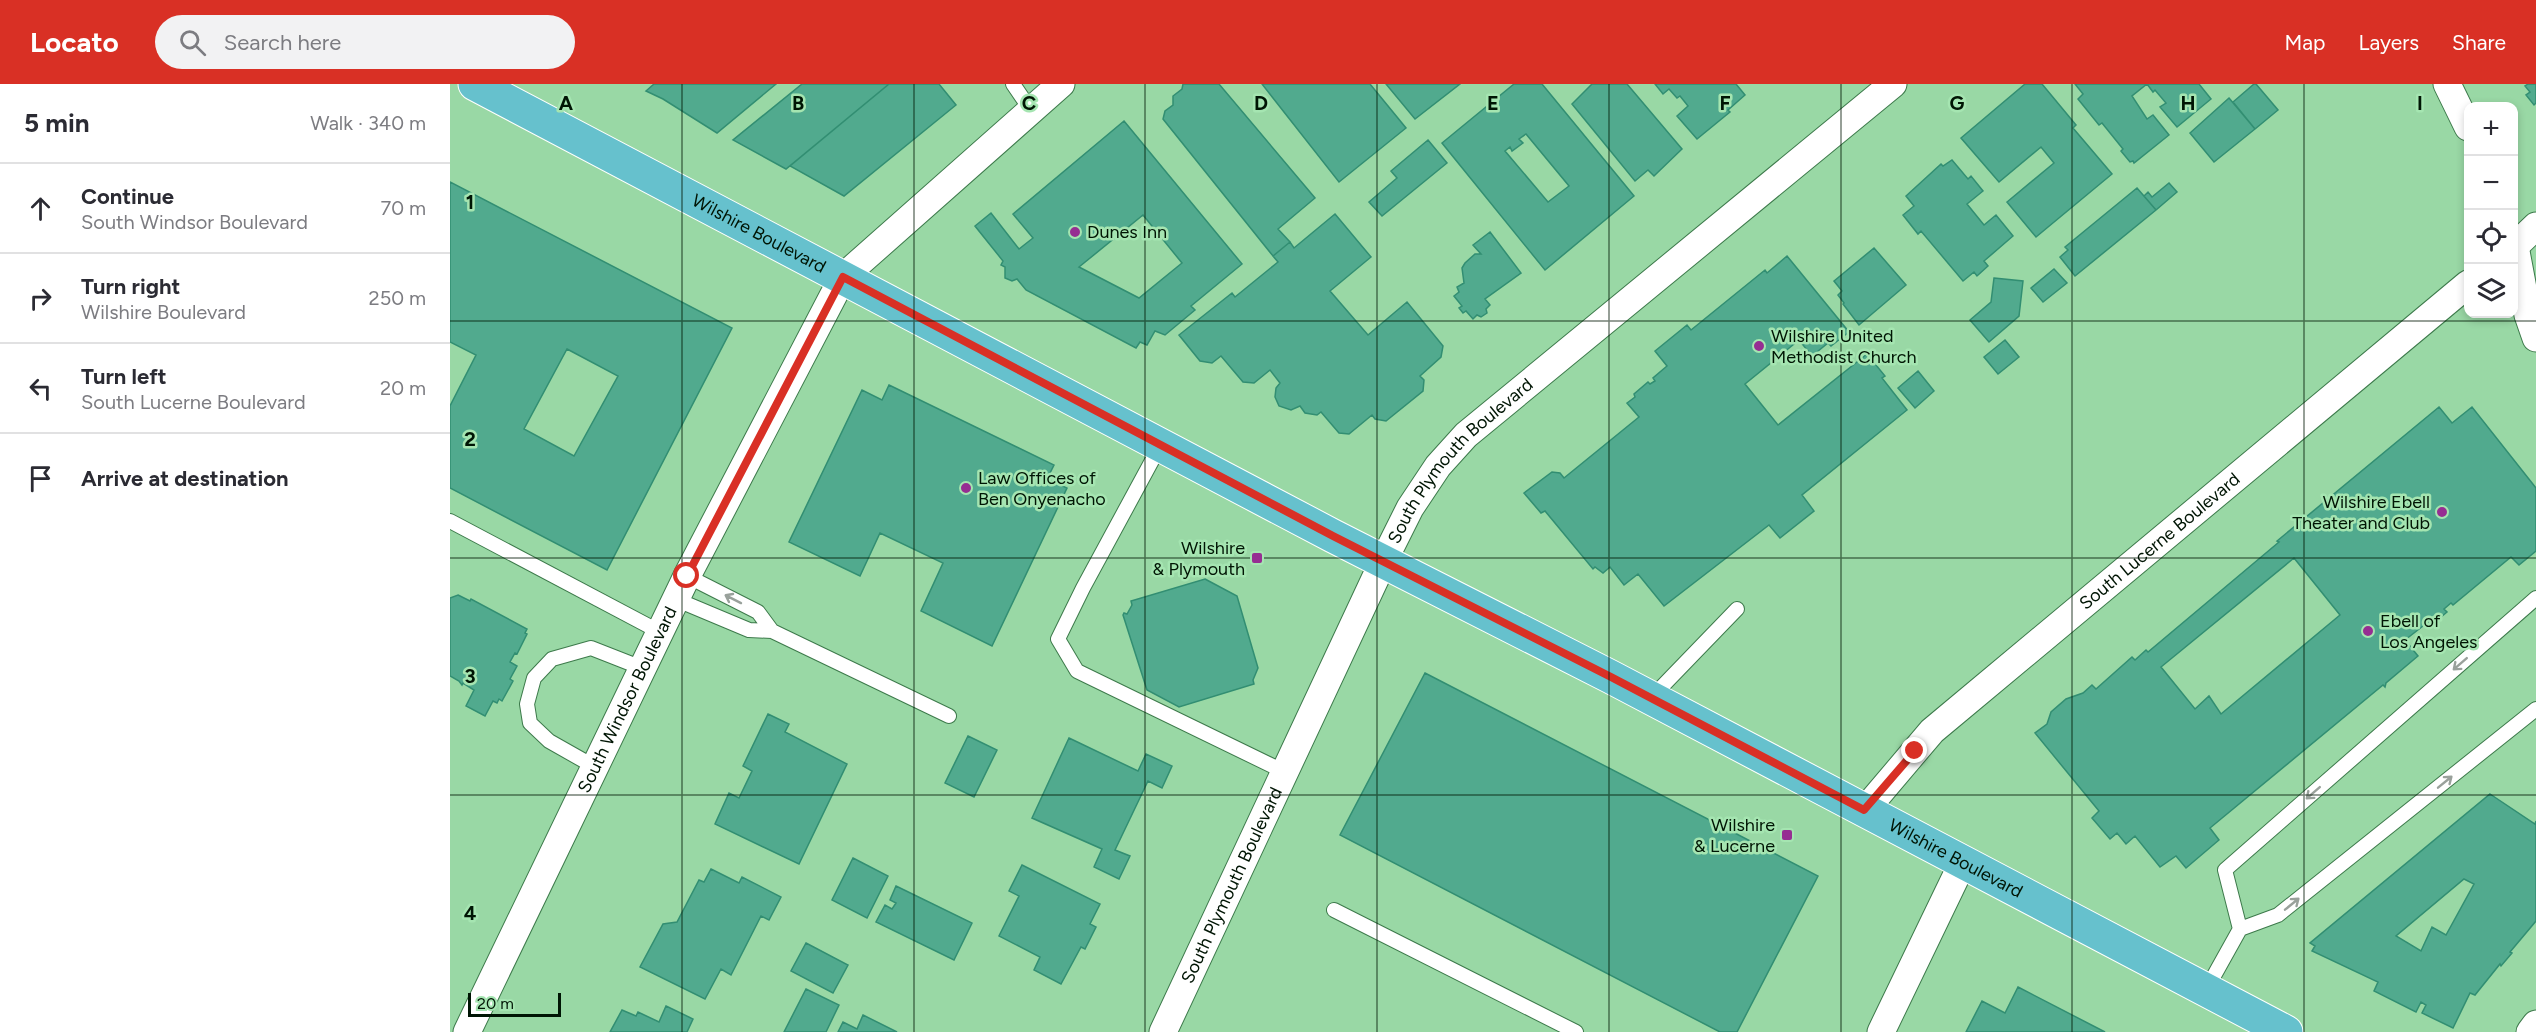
<!DOCTYPE html>
<meta charset="utf-8">
<style>
:root{--surface:#fff;--page:#f2f2f3;--text:#2b2b33;--muted:#7c7c81;--line:#e1e1e2;--accent:#d93025}
body{margin:0;font-family:Figtree,sans-serif;background:var(--page);color:var(--text)}
.controls{position:absolute;right:18px;top:18px;display:grid;overflow:hidden;border-radius:12px;box-shadow:0 3px 9px #0003}
.controls button{width:54px;height:54px;display:grid;place-items:center;padding:0;border:0;border-bottom:2px solid var(--line);background:var(--surface);color:var(--text);font:30px sans-serif}
.scale{position:absolute;left:18px;bottom:15px;width:93px;box-sizing:border-box;padding-left:6px;border:3px solid #001504;border-top:0;font-size:16px;line-height:21px;white-space:nowrap;color:#001504;-webkit-text-stroke:4px #a5e5b1;paint-order:stroke}
.stop{position:absolute;width:18px;height:18px;margin:-14px;border:4px solid #d93025;border-radius:50%;background:#fff}
.stop.end{background:#d93025;border-color:#fff;box-shadow:0 2px 6px #0008}
.list{margin:0;padding:0;list-style:none}
h2{display:flex;justify-content:space-between;align-items:center;height:78px;margin:0;padding:0 24px;font-size:26px}
h2 small{font-size:20px;font-weight:400;color:var(--muted)}
.list li{display:grid;grid-template-columns:39px 1fr auto;gap:18px;align-items:center;box-sizing:border-box;height:90px;padding:0 24px;border-top:2px solid var(--line)}
.list b{display:block;font-size:22px;white-space:nowrap}
.list p{margin:0;font-size:20px;white-space:nowrap;color:var(--muted)}
.list em{font-size:20px;font-style:normal;color:var(--muted)}
.icon{flex:none;width:33px;height:33px;fill:none;stroke:currentColor;stroke-width:2;stroke-linecap:round;stroke-linejoin:round}
.map{position:relative;flex:none;width:2086px;height:948px;overflow:hidden}
header{display:flex;align-items:center;gap:36px;box-sizing:border-box;height:84px;padding:0 30px;background:var(--accent);color:#fff}
header strong{font-size:28px}
nav{display:flex;gap:33px;margin-inline-start:auto;font-size:21px}
.search{width:420px;height:54px;background:var(--page);display:flex;align-items:center;gap:15px;box-sizing:border-box;padding:0 21px;border-radius:33px;color:var(--muted);font-size:22px}
main{display:flex}
aside{flex:1;background:var(--surface)}
.map>svg:first-child{display:block}
.building{fill:#51aa8e;stroke:#328e72;stroke-width:1.5;fill-rule:evenodd}
.lines{fill:none;stroke-linecap:round;stroke-linejoin:round}
.service-casing{stroke:#3d7a4b;stroke-width:16}
.minor-casing{stroke:#3d7a4b;stroke-width:29}
.primary-casing{stroke:#fff;stroke-width:35}
.service{stroke:#fff;stroke-width:14}
.minor{stroke:#fff;stroke-width:27}
.primary{stroke:#66c1cd;stroke-width:33}
.oneway{stroke:#99a19b}
.route{stroke:#d93025;stroke-width:8}
.grid{fill:none;stroke:#001504;stroke-width:1.5;stroke-opacity:0.55}
.poi-dot{fill:#962e92;stroke:#a5e5b1;stroke-width:2}
.labels{text-anchor:middle;stroke-width:5;stroke-linejoin:round;paint-order:stroke}
.poi-label{font-size:18px;fill:#001504;stroke:#a5e5b1;text-anchor:start}
.street-label{font-size:18px;fill:#001504;stroke:#a5e5b1}
.grid-label{font-size:20px;text-anchor:middle;font-weight:bold;fill:#001504;stroke:#a5e5b1;stroke-width:5;stroke-linejoin:round;paint-order:stroke}
</style>
<header>
<strong>Locato</strong>
<div class="search"><svg class="icon" aria-label="search" viewBox="0 0 24 24"><circle cx="10" cy="10" r="6"/><path d="M15 15l6 6"/></svg>Search here</div>
<nav><a>Map</a><a>Layers</a><a>Share</a></nav>
</header>
<main>
<aside>
<h2>5 min<small>Walk · 340 m</small></h2>
<ul class="list">
<li><svg class="icon" aria-label="ahead" viewBox="0 0 24 24"><path d="M12 20V5M6 11l6-6 6 6"/></svg><div><b>Continue</b><p>South Windsor Boulevard</p></div><em>70 m</em></li>
<li><svg class="icon" aria-label="right" viewBox="0 0 24 24"><path d="M7 20v-9h11M14 6l5 5-5 5"/></svg><div><b>Turn right</b><p>Wilshire Boulevard</p></div><em>250 m</em></li>
<li><svg class="icon" aria-label="left" viewBox="0 0 24 24"><path d="M17 20v-9H6M10 6l-5 5 5 5"/></svg><div><b>Turn left</b><p>South Lucerne Boulevard</p></div><em>20 m</em></li>
<li><svg class="icon" aria-label="arrive" viewBox="0 0 24 24"><path d="M6 21V4h12l-3 4 3 4H6"/></svg><div><b>Arrive at destination</b></div></li>
</ul>
</aside>
<div class="map">
<svg width="2086" height="948" viewBox="0 0 2086 948">
<rect width="100%" height="100%" fill="#99d8a5"/>
<path class="building" d="M 204,0 L 326,0 L 267,49 L 213,15 L 196,7 Z
M 352,0 L 439,0 L 336,85 L 283,56 Z
M 439,0 L 489,0 L 506,21 L 394,112 L 340,82 Z
M 733,0 L 769,0 L 865,114 L 828,145 L 840,158 L 823,172 L 713,35 L 715,27 L 723,21 L 723,12 L 732,5 Z
M 812,0 L 920,0 L 956,44 L 889,98 Z
M 936,0 L 1010,0 L 965,35 Z
M 1064,0 L 1092,0 L 1184,112 L 1095,186 L 992,59 ZM 1076,50 L 1119,102 L 1098,118 L 1055,67 L 1060,63 L 1062,67 L 1073,59 L 1069,55 Z
M 1142,0 L 1177,0 L 1232,65 L 1204,92 L 1198,86 L 1185,97 L 1122,20 Z
M 1205,0 L 1286,0 L 1295,11 L 1278,26 L 1280,28 L 1247,55 L 1227,32 L 1238,22 L 1230,12 L 1227,14 L 1219,5 L 1213,10 Z
M 1575,0 L 1592,0 L 1626,41 L 1623,44 L 1662,90 L 1586,153 L 1557,118 L 1604,79 L 1591,63 L 1549,98 L 1511,54 Z
M 1625,0 L 1749,0 L 1761,15 L 1727,43 L 1710,23 L 1716,19 L 1705,6 L 1703,8 L 1697,0 L 1682,12 L 1697,35 L 1703,31 L 1719,51 L 1684,79 L 1683,77 L 1680,78 L 1671,67 L 1673,65 L 1652,39 L 1649,41 L 1628,15 L 1633,10 Z
M 1804,0 L 1806,0 L 1828,26 L 1805,45 L 1783,18 Z
M 2078,0 L 2086,0 L 2086,19 L 2084,21 L 2076,11 L 2080,8 L 2075,2 Z
M 1779,14 L 1805,45 L 1764,78 L 1740,49 Z
M 674,37 L 792,180 L 741,222 L 745,226 L 715,251 L 705,247 L 697,261 L 690,258 L 686,264 L 576,206 L 567,195 L 562,197 L 555,194 L 555,183 L 551,181 L 553,177 L 525,142 L 541,129 L 569,165 L 583,154 L 563,130 ZM 693,131 L 732,179 L 689,214 L 629,183 Z
M 978,56 L 997,79 L 932,132 L 919,118 L 947,94 L 941,87 Z
M 1502,76 L 1518,95 L 1521,92 L 1533,107 L 1517,120 L 1534,141 L 1546,131 L 1563,152 L 1534,177 L 1538,182 L 1527,192 L 1524,188 L 1513,197 L 1471,147 L 1468,150 L 1453,131 L 1464,122 L 1456,112 L 1491,80 L 1493,82 Z
M 0,98 L 282,244 L 157,486 L 0,404 L 0,322 L 26,271 L 0,258 ZM 117,265 L 168,292 L 124,372 L 74,345 Z
M 1719,99 L 1727,108 L 1706,126 L 1694,112 L 1698,108 L 1702,113 Z
M 1687,104 L 1706,126 L 1625,192 L 1610,173 L 1618,166 L 1615,163 Z
M 885,130 L 921,173 L 880,207 L 918,251 L 957,218 L 993,262 L 991,273 L 970,292 L 974,296 L 973,307 L 936,337 L 925,335 L 922,331 L 899,350 L 889,349 L 871,328 L 867,331 L 855,329 L 850,322 L 841,326 L 829,322 L 825,313 L 826,304 L 830,299 L 820,286 L 804,299 L 793,298 L 771,272 L 762,279 L 750,277 L 729,251 L 782,209 L 785,213 L 828,178 L 823,172 L 840,158 L 844,164 Z
M 1040,148 L 1071,189 L 1035,215 L 1040,221 L 1036,225 L 1037,229 L 1031,233 L 1027,231 L 1023,235 L 1016,227 L 1013,229 L 1009,224 L 1012,222 L 1004,212 L 1009,208 L 1007,203 L 1014,199 L 1012,184 L 1015,179 L 1025,170 L 1031,170 L 1023,161 Z
M 1424,164 L 1456,201 L 1409,241 L 1393,220 L 1394,219 L 1388,211 L 1392,207 L 1384,197 Z
M 1337,172 L 1399,248 L 1381,262 L 1378,259 L 1362,272 L 1349,256 L 1295,300 L 1328,341 L 1417,270 L 1435,292 L 1432,294 L 1457,326 L 1352,411 L 1364,427 L 1330,454 L 1319,441 L 1214,522 L 1188,490 L 1174,501 L 1160,483 L 1153,489 L 1145,483 L 1143,485 L 1095,427 L 1091,429 L 1074,409 L 1102,388 L 1110,389 L 1114,394 L 1189,333 L 1177,319 L 1185,313 L 1184,310 L 1198,298 L 1200,300 L 1205,297 L 1203,294 L 1217,282 L 1205,267 L 1237,241 L 1241,246 L 1315,186 L 1317,189 Z
M 1604,185 L 1617,199 L 1593,218 L 1581,204 Z
M 1544,194 L 1573,197 L 1569,232 L 1539,258 L 1520,236 L 1541,218 Z
M 1555,256 L 1569,273 L 1548,290 L 1534,273 Z
M 1468,287 L 1484,307 L 1465,324 L 1448,304 Z
M 439,301 L 604,381 L 597,395 L 617,404 L 542,562 L 471,527 L 493,479 L 430,449 L 410,492 L 339,458 L 412,306 L 432,316 Z
M 1989,323 L 2002,339 L 2022,323 L 2086,404 L 2086,467 L 2069,481 L 2061,473 L 2003,521 L 2001,519 L 1994,525 L 1997,528 L 1985,538 L 1982,535 L 1955,556 L 1968,572 L 1936,599 L 1935,603 L 1933,601 L 1760,744 L 1769,756 L 1736,784 L 1726,772 L 1710,783 L 1685,752 L 1676,760 L 1667,749 L 1660,755 L 1642,734 L 1649,727 L 1585,649 L 1597,640 L 1601,628 L 1616,615 L 1633,609 L 1642,601 L 1646,605 L 1682,573 L 1685,576 L 1696,566 L 1698,568 L 1829,458 L 1827,457 ZM 1844,474 L 1890,531 L 1771,630 L 1759,612 L 1745,625 L 1711,583 Z
M 755,495 L 787,512 L 808,584 L 803,596 L 804,600 L 729,623 L 697,606 L 673,531 L 674,529 L 677,530 L 682,521 L 681,517 Z
M 8,511 L 20,517 L 21,515 L 77,545 L 75,549 L 77,550 L 67,570 L 65,569 L 60,578 L 67,582 L 60,595 L 63,597 L 52,617 L 49,615 L 47,619 L 43,617 L 35,632 L 16,622 L 24,606 L 13,599 L 12,601 L 9,597 L 0,592 L 0,514 Z
M 975,589 L 1368,792 L 1287,948 L 1270,948 L 890,751 Z
M 318,630 L 339,640 L 335,648 L 397,680 L 349,780 L 265,740 L 279,709 L 289,714 L 302,687 L 293,682 Z
M 518,652 L 547,666 L 524,713 L 495,699 Z
M 619,654 L 688,687 L 696,670 L 722,682 L 712,704 L 698,697 L 665,766 L 680,772 L 669,795 L 644,783 L 652,765 L 582,734 Z
M 2040,710 L 2085,740 L 2086,737 L 2086,837 L 2060,868 L 2062,869 L 2051,882 L 2050,880 L 2025,911 L 2020,909 L 2003,944 L 1972,929 L 1976,921 L 1971,918 L 1966,928 L 1924,907 L 1928,898 L 1862,867 L 1865,862 L 1860,859 ZM 2014,795 L 2024,800 L 1996,851 L 1982,843 L 1971,867 L 1946,852 Z
M 403,774 L 438,792 L 417,834 L 382,816 Z
M 572,781 L 650,820 L 640,840 L 646,843 L 635,865 L 631,863 L 611,900 L 584,886 L 590,873 L 549,852 L 569,812 L 559,807 Z
M 261,785 L 289,799 L 292,793 L 331,813 L 319,836 L 311,832 L 281,891 L 271,885 L 255,915 L 190,883 L 213,840 L 227,838 L 249,796 L 254,798 Z
M 446,802 L 522,839 L 504,876 L 426,838 L 435,821 L 442,825 L 446,819 L 440,816 Z
M 356,859 L 398,881 L 383,909 L 341,887 Z
M 1568,903 L 1655,948 L 1516,948 L 1532,917 L 1555,929 Z
M 356,905 L 389,921 L 376,948 L 334,948 Z
M 216,922 L 243,935 L 237,948 L 160,948 L 172,926 L 186,932 L 188,928 L 209,938 Z
M 413,931 L 447,948 L 388,948 L 393,938 L 407,945 Z"/>
<g class="lines">
<defs>
<path id="service" d="M 563,0 L 580,25
M 711,360 L 633,504 L 608,555 L 627,587 L 835,688
M 0,437 L 210,548
M 237,492 L 308,528 L 322,547
M 225,515 L 299,546 L 322,547 L 499,632
M 1201,614 L 1287,525
M 145,683 L 99,657 L 80,639 L 77,620 L 84,594 L 102,575 L 141,564 L 192,584
M 884,826 L 1126,948
M 1790,845 L 1775,786 L 2086,514
M 1756,906 L 1790,845 L 1828,831 L 2086,625"/>
<g id="minor">
<path d="M 1997,0 L 2018,43"/>
<path d="M 2064,157 L 2078,231 L 2086,254"/>
<path d="M 2064,163 L 2086,142"/>
<path id="s1" d="M 1415,726 L 1482,647 L 2018,200"/>
<path id="s2" d="M 17,948 L 237,492 L 393,193 L 611,0"/>
<path id="s3" d="M 713,948 L 933,478 L 960,424 L 988,382 L 1016,351 L 1443,0"/>
<path d="M 1431,948 L 1513,778"/>
<path d="M 2080,948 L 2086,940"/>
</g>
<g id="primary">
<path id="s4" d="M 25,0 L 883,452 L 1161,593 L 1836,948"/>
</g>
</defs>
<use href="#service" class="service-casing"/>
<use href="#minor" class="minor-casing"/>
<use href="#primary" class="primary-casing"/>
<use href="#service" class="service"/>
<use href="#minor" class="minor"/>
<use href="#primary" class="primary"/>
</g>
<defs><path id="oneway-shaft" d="M-6 0H5M1.5-3L5.5 0L1.5 3" fill="none" stroke-width="1.6" stroke-linecap="round" stroke-linejoin="round" transform="scale(1.5)"/></defs>
<g class="oneway">
<use href="#oneway-shaft" transform="translate(283 515) rotate(-153)"/>
<use href="#oneway-shaft" transform="translate(2010 580) rotate(139)"/>
<use href="#oneway-shaft" transform="translate(1995 698) rotate(-39)"/>
<use href="#oneway-shaft" transform="translate(1863 709) rotate(139)"/>
<use href="#oneway-shaft" transform="translate(1842 820) rotate(-39)"/>
</g>
<g class="lines">
<path class="route" d="M 237,492 L 393,193 L 883,452 L 1161,593 L 1414,726 L 1465,667"/>
</g>
<path class="grid" d="M 232,0 L 232,948M 464,0 L 464,948M 695,0 L 695,948M 927,0 L 927,948M 1159,0 L 1159,948M 1391,0 L 1391,948M 1622,0 L 1622,948M 1854,0 L 1854,948M 0,237 L 2086,237M 0,474 L 2086,474M 0,711 L 2086,711"/>
<g class="poi-dot">
<circle cx="625" cy="148" r="6"/>
<circle cx="1309" cy="262" r="6"/>
<circle cx="516" cy="404" r="6"/>
<circle cx="1992" cy="428" r="6"/>
<rect x="801" y="468" width="12" height="12" rx="3"/>
<circle cx="1918" cy="547" r="6"/>
<rect x="1331" y="745" width="12" height="12" rx="3"/>
</g>
<g class="labels">
<g class="poi-label">
<text x="637" y="154">Dunes Inn</text>
<text x="1321" y="258">Wilshire United<tspan x="1321" dy="21">Methodist Church</tspan></text>
<text x="528" y="400">Law Offices of<tspan x="528" dy="21">Ben Onyenacho</tspan></text>
<text x="1980" y="424" text-anchor="end">Wilshire Ebell<tspan x="1980" dy="21">Theater and Club</tspan></text>
<text x="795" y="470" text-anchor="end">Wilshire<tspan x="795" dy="21">&amp; Plymouth</tspan></text>
<text x="1930" y="543">Ebell of<tspan x="1930" dy="21">Los Angeles</tspan></text>
<text x="1325" y="747" text-anchor="end">Wilshire<tspan x="1325" dy="21">&amp; Lucerne</tspan></text>
</g>
<g class="street-label">
<text dy="6" stroke="none"><textPath href="#s4" startOffset="321">Wilshire Boulevard</textPath></text>
<text dy="6" stroke="none"><textPath href="#s3" startOffset="648">South Plymouth Boulevard</textPath></text>
<text dy="6" stroke="none"><textPath href="#s1" startOffset="400">South Lucerne Boulevard</textPath></text>
<text dy="6" stroke="none"><textPath href="#s2" startOffset="369">South Windsor Boulevard</textPath></text>
<text dy="6" stroke="none"><textPath href="#s4" startOffset="1671">Wilshire Boulevard</textPath></text>
<text dy="6" stroke="none"><textPath href="#s3" startOffset="162">South Plymouth Boulevard</textPath></text>
</g>
</g>
<g class="grid-label">
<text x="116" y="26">A</text>
<text x="348" y="26">B</text>
<text x="579" y="26">C</text>
<text x="811" y="26">D</text>
<text x="1043" y="26">E</text>
<text x="1275" y="26">F</text>
<text x="1507" y="26">G</text>
<text x="1738" y="26">H</text>
<text x="1970" y="26">I</text>
<text x="20" y="125">1</text>
<text x="20" y="362">2</text>
<text x="20" y="599">3</text>
<text x="20" y="836">4</text>
</g>
</svg>
<div class="controls">
<button>+</button>
<button>−</button>
<button><svg class="icon" aria-label="locate" viewBox="0 0 24 24"><circle cx="12" cy="12" r="6"/><path d="M12 2v4M12 18v4M2 12h4M18 12h4"/></svg></button>
<button><svg class="icon" aria-label="layers" viewBox="0 0 24 24"><path d="M12 4l9 5-9 5-9-5zM3 14l9 5 9-5"/></svg></button>
</div>
<div class="scale">20 m</div>
<div class="stop" style="left:237px;top:492px"></div>
<div class="stop end" style="left:1465px;top:667px"></div>
</div>
</main>
